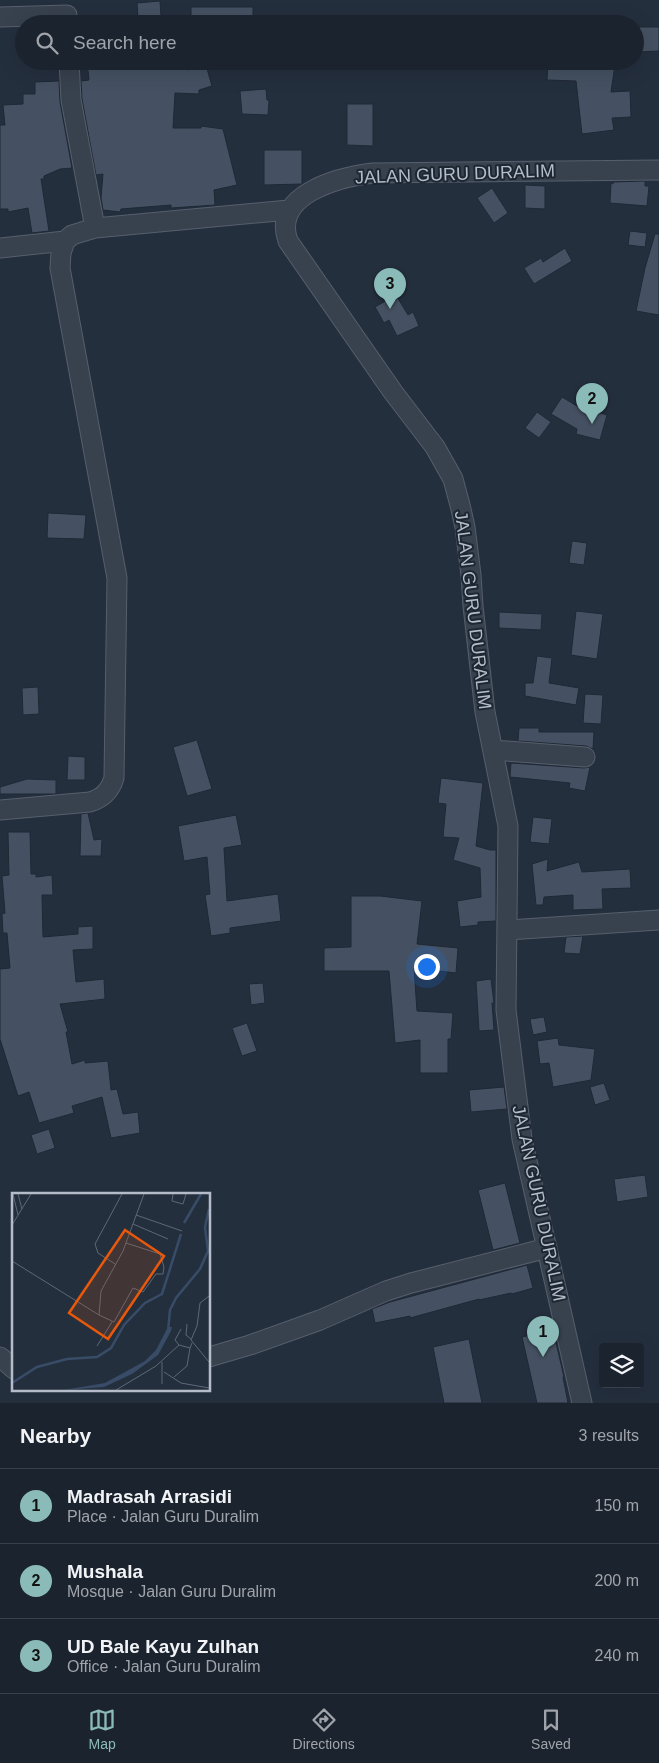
<!DOCTYPE html>
<meta charset="utf-8">
<style>
:root{--surface:#1b232e;--page:#242b36;--text:#f1f3f6;--muted:#a0a4aa;--line:#39404a;--accent:#8bbbb9}
body{margin:0;font-family:Arial,sans-serif;background:var(--page);color:var(--text)}
.controls{position:absolute;right:15px;bottom:15px;display:grid;overflow:hidden;border-radius:5px;box-shadow:0 5px 20px #0002}
.controls button{width:45px;height:45px;display:grid;place-items:center;padding:0;border:0;border-bottom:1px solid var(--line);background:var(--surface);color:var(--text);font:25px sans-serif}
.you{position:absolute;left:426px;top:966px;width:18px;height:18px;margin:-12px;border:4px solid #fff;border-radius:50%;background:#1a73e8;box-shadow:0 0 0 8px #1a73e833}
.badge{display:grid;place-items:center;width:32px;height:32px;border-radius:50%;background:var(--accent);color:#111;font-size:16px;font-weight:700}
.pin{position:absolute;translate:-50% -41px;filter:drop-shadow(0 1px 2px #0008)}
.pin::after{content:'';position:absolute;top:26px;width:18px;height:15px;background:inherit;clip-path:polygon(0 0,100% 0,50% 100%)}
.list{margin:0;padding:0;list-style:none}
h2{display:flex;justify-content:space-between;align-items:center;height:65px;margin:0;padding:0 20px;font-size:21px}
h2 small{font-size:16px;font-weight:400;color:var(--muted)}
.list li{display:grid;grid-template-columns:32px 1fr auto;gap:15px;align-items:center;box-sizing:border-box;height:75px;padding:0 20px;border-top:1px solid var(--line)}
.list b{display:block;font-size:19px;white-space:nowrap}
.list p{margin:0;font-size:16px;white-space:nowrap;color:var(--muted)}
.list em{font-size:16px;font-style:normal;color:var(--muted)}
.icon{flex:none;width:28px;height:28px;fill:none;stroke:currentColor;stroke-width:2;stroke-linecap:round;stroke-linejoin:round}
.map{position:relative;flex:none;width:659px;height:1403px;overflow:hidden}
.search{position:absolute;background:var(--surface);box-shadow:0 5px 20px #0002;left:15px;right:15px;top:15px;height:55px;display:flex;align-items:center;gap:12px;box-sizing:border-box;padding:0 18px;border-radius:28px;color:var(--muted);font-size:19px}
.sheet{height:290px;background:var(--surface)}
nav{display:flex;justify-content:space-around;align-items:center;box-sizing:border-box;height:70px;border-top:1px solid var(--line);background:var(--surface);font-size:14px;color:var(--muted)}
nav a{display:grid;justify-items:center;gap:2px}
nav .on{color:var(--accent)}
.map>svg:first-child{display:block}
.building{fill:#455162;stroke:#1f2835}
.lines{fill:none;stroke-linecap:round;stroke-linejoin:round}
.street-casing{stroke:#565f6c;stroke-width:21}
.street{stroke:#38414e;stroke-width:19}
.labels{text-anchor:middle;stroke-width:4;stroke-linejoin:round;paint-order:stroke}
.street-label{font-size:18px;fill:#b4bcc9;stroke:#1d2633}
.inset-river{fill:none;stroke:#394c67;stroke-width:2.5}
.inset-road{fill:none;stroke:#5e6776;stroke-width:1}
.view{fill:#e8590c;fill-opacity:0.15;stroke:#e8590c;stroke-width:2.5}
.inset-edge{fill:none;stroke:#b4bcc9;stroke-width:2.5}
</style>
<div class="map">
<svg width="659" height="1403" viewBox="0 0 659 1403">
<rect width="100%" height="100%" fill="#242f3e"/>
<path class="building" d="M 160,1 L 161,16 L 138,19 L 137,3 Z
M 191,7 L 253,7 L 253,21 L 221,21 L 221,24 L 205,24 L 204,21 L 191,20 Z
M 639,27 L 659,27 L 659,51 L 640,52 Z
M 87,61 L 147,61 L 147,63 L 167,62 L 167,65 L 187,63 L 187,70 L 206,65 L 212,86 L 199,90 L 199,94 L 175,93 L 173,128 L 201,128 L 201,126 L 223,129 L 237,185 L 214,190 L 215,205 L 171,208 L 171,205 L 121,209 L 120,212 L 103,210 L 101,198 L 103,174 L 96,175 L 82,99 L 81,81 L 89,80 Z
M 548,61 L 599,61 L 599,63 L 615,65 L 611,92 L 630,91 L 631,117 L 612,118 L 614,130 L 582,134 L 576,81 L 547,80 Z
M 59,81 L 60,102 L 72,168 L 60,169 L 44,176 L 44,179 L 41,179 L 49,231 L 32,233 L 28,208 L 8,212 L 8,209 L 0,209 L 0,125 L 5,125 L 3,105 L 23,104 L 23,94 L 35,94 L 35,82 Z
M 266,89 L 267,100 L 269,100 L 268,115 L 242,114 L 240,91 Z
M 347,104 L 373,104 L 373,146 L 347,145 Z
M 264,150 L 302,150 L 302,184 L 264,185 Z
M 645,181 L 645,186 L 649,186 L 647,206 L 610,203 L 611,183 L 613,184 L 613,182 Z
M 525,185 L 545,186 L 545,209 L 525,208 Z
M 492,188 L 508,213 L 494,223 L 477,198 Z
M 630,231 L 647,233 L 645,247 L 628,245 Z
M 655,234 L 659,234 L 659,315 L 636,311 L 645,268 Z
M 565,248 L 572,261 L 534,284 L 524,268 L 541,258 L 543,262 Z
M 396,295 L 408,315 L 413,312 L 419,326 L 397,336 L 389,320 L 384,323 L 375,307 Z
M 562,397 L 577,406 L 607,415 L 600,440 L 576,434 L 577,429 L 551,414 Z
M 537,412 L 551,422 L 539,438 L 525,428 Z
M 48,513 L 86,515 L 84,539 L 47,538 Z
M 572,541 L 587,543 L 584,565 L 569,563 Z
M 576,611 L 603,614 L 597,659 L 571,655 Z
M 499,612 L 542,614 L 541,630 L 499,628 Z
M 537,656 L 552,658 L 549,683 L 579,688 L 576,705 L 525,696 L 525,683 L 533,683 Z
M 38,687 L 39,714 L 23,715 L 22,688 Z
M 585,694 L 603,695 L 601,724 L 583,723 Z
M 519,728 L 539,728 L 539,732 L 594,732 L 593,749 L 586,746 L 518,741 Z
M 197,740 L 212,789 L 187,796 L 173,747 Z
M 68,756 L 85,757 L 85,780 L 67,780 Z
M 511,763 L 584,768 L 590,767 L 585,791 L 569,788 L 570,783 L 510,777 Z
M 441,778 L 483,783 L 476,846 L 490,850 L 496,850 L 496,921 L 478,922 L 478,925 L 460,927 L 457,901 L 481,897 L 480,868 L 453,860 L 459,838 L 443,837 L 446,804 L 438,803 Z
M 27,779 L 56,780 L 56,794 L 0,794 L 0,787 Z
M 88,813 L 94,840 L 102,839 L 101,856 L 80,856 L 81,814 Z
M 236,815 L 242,845 L 224,848 L 227,901 L 278,894 L 281,921 L 230,928 L 230,933 L 211,936 L 205,895 L 210,894 L 207,857 L 184,861 L 178,826 Z
M 533,817 L 552,819 L 549,844 L 530,842 Z
M 8,832 L 30,832 L 31,874 L 36,874 L 36,877 L 52,875 L 53,895 L 42,895 L 43,937 L 78,934 L 78,927 L 93,926 L 93,949 L 73,950 L 76,982 L 104,979 L 105,999 L 60,1004 L 68,1032 L 66,1032 L 72,1064 L 85,1060 L 85,1063 L 108,1061 L 111,1090 L 117,1089 L 123,1114 L 138,1112 L 140,1133 L 111,1138 L 102,1097 L 72,1106 L 74,1113 L 39,1123 L 29,1092 L 18,1096 L 0,1039 L 0,969 L 10,968 L 7,933 L 3,933 L 2,914 L 5,913 L 2,876 L 9,875 Z
M 548,859 L 547,871 L 579,862 L 582,872 L 630,869 L 631,888 L 602,889 L 603,909 L 573,910 L 573,895 L 544,897 L 543,905 L 536,905 L 532,864 Z
M 351,896 L 380,896 L 422,901 L 417,944 L 458,948 L 456,973 L 414,968 L 417,1011 L 453,1013 L 451,1039 L 448,1039 L 448,1073 L 420,1073 L 420,1040 L 395,1043 L 389,971 L 324,971 L 324,948 L 351,947 Z
M 583,936 L 580,954 L 564,953 L 566,937 Z
M 491,979 L 494,1003 L 492,1003 L 494,1030 L 479,1031 L 476,981 Z
M 263,983 L 265,1003 L 251,1005 L 249,984 Z
M 544,1017 L 547,1032 L 533,1035 L 530,1019 Z
M 247,1023 L 257,1051 L 242,1056 L 232,1028 Z
M 558,1038 L 559,1045 L 595,1049 L 591,1080 L 553,1087 L 549,1063 L 540,1064 L 537,1041 Z
M 604,1083 L 610,1100 L 595,1105 L 590,1087 Z
M 504,1087 L 507,1109 L 471,1112 L 469,1090 Z
M 49,1129 L 55,1148 L 37,1154 L 31,1135 Z
M 645,1175 L 648,1197 L 617,1202 L 614,1179 Z
M 505,1183 L 520,1243 L 493,1250 L 478,1190 Z
M 527,1265 L 533,1288 L 512,1294 L 511,1293 L 479,1300 L 479,1299 L 410,1318 L 410,1316 L 375,1323 L 372,1309 L 390,1302 Z
M 553,1330 L 564,1377 L 563,1377 L 568,1403 L 537,1403 L 522,1337 Z
M 469,1339 L 482,1403 L 444,1403 L 433,1347 Z"/>
<g class="lines">
<defs>
<path id="street" d="M 0,17 L 67,15
M 69,61 L 71,100 L 95,228
M 0,248 L 65,241
M 493,750 L 585,757
M 0,810 L 90,802 C 103,798 110,791 114,778 L 117,578 L 60,268 L 61,253 L 65,241 L 72,235 L 95,228 L 289,210
M 507,930 L 659,920
M 0,1357 L 14,1369
M 209,1357 L 250,1345 L 320,1320 L 386,1291 L 411,1283 L 547,1248
M 582,1403 L 522,1139 L 506,1010 L 508,826 L 485,712 L 473,606 L 471,575 L 465,527 L 460,505 L 453,479 L 435,447 L 393,392 L 288,241 C 271,194 340,177 373,173 L 659,170"/>
</defs>
<use href="#street" class="street-casing"/>
<use href="#street" class="street"/>
</g>
<g class="labels">
<g class="street-label">
<text transform="translate(455 174) rotate(-2)" y="6">JALAN GURU DURALIM</text>
<text transform="translate(473 610) rotate(83)" y="6">JALAN GURU DURALIM</text>
<text transform="translate(539 1203) rotate(78)" y="6">JALAN GURU DURALIM</text>
</g>
</g>
<g transform="translate(12 1193)">
<rect width="198" height="198" fill="#242f3e"/>
<path d="M 156,134 L 160,134 L 159,138 L 146,162 L 120,181 L 92,194 L 52,197 L 93,190 L 133,168 L 144,157 Z" fill="#394c67"/>
<path class="inset-river" d="M 172,30 L 189,1M 156,138 L 158,117 L 164,105 L 188,76 L 196,58 L 193,34 L 197,16M 0,190 L 25,174 L 55,166 L 85,164 L 99,155 L 112,132 L 133,110 L 150,101 L 169,41"/>
<path class="inset-road" d="M 1,1 L 6,22M 6,1 L 10,16M 161,1 L 160,8 L 171,11 L 174,1M 124,22 L 170,38M 121,31 L 156,46M 0,32 L 19,1M 0,68 L 87,122 L 89,98 L 111,58 L 132,1M 103,71 L 86,60 L 83,51 L 110,1M 197,103 L 188,110 L 185,133 L 179,147 L 197,169M 87,122 L 102,129 L 121,95 L 131,99 L 144,81 L 151,81 L 152,74 L 148,61 L 114,50M 175,131 L 174,142 L 179,146M 167,152 L 163,147 L 169,136M 85,153 L 100,129M 150,169 L 150,191M 152,179 L 169,190 L 197,195M 162,184 L 175,173 L 178,155M 104,197 L 144,173 L 167,152 L 178,155 L 180,150"/>
<path class="view" d="M 113,37 L 152,63 L 96,146 L 57,120 Z"/>
<rect width="198" height="198" class="inset-edge"/>
</g>
</svg>
<div class="controls">
<button><svg class="icon" aria-label="layers" viewBox="0 0 24 24"><path d="M12 4l9 5-9 5-9-5zM3 14l9 5 9-5"/></svg></button>
</div>
<div class="you"></div>
<div class="pin badge" style="left:543px;top:1357px">1</div>
<div class="pin badge" style="left:592px;top:424px">2</div>
<div class="pin badge" style="left:390px;top:309px">3</div>
<div class="search"><svg class="icon" aria-label="search" viewBox="0 0 24 24"><circle cx="10" cy="10" r="6"/><path d="M15 15l6 6"/></svg>Search here</div>
</div>
<section class="sheet">
<h2>Nearby<small>3 results</small></h2>
<ul class="list">
<li><span class="badge">1</span><div><b>Madrasah Arrasidi</b><p>Place · Jalan Guru Duralim</p></div><em>150 m</em></li>
<li><span class="badge">2</span><div><b>Mushala</b><p>Mosque · Jalan Guru Duralim</p></div><em>200 m</em></li>
<li><span class="badge">3</span><div><b>UD Bale Kayu Zulhan</b><p>Office · Jalan Guru Duralim</p></div><em>240 m</em></li>
</ul>
</section>
<nav>
<a class="on"><svg class="icon" aria-label="map" viewBox="0 0 24 24"><path d="M3 6l6-2 6 2 6-2v14l-6 2-6-2-6 2zM9 4v14M15 6v14"/></svg>Map</a>
<a><svg class="icon" aria-label="directions" viewBox="0 0 24 24"><path d="M12 3l9 9-9 9-9-9zM9 14v-3h6M13 9l2 2-2 2"/></svg>Directions</a>
<a><svg class="icon" aria-label="saved" viewBox="0 0 24 24"><path d="M7 4h10v16l-5-4-5 4z"/></svg>Saved</a>
</nav>
